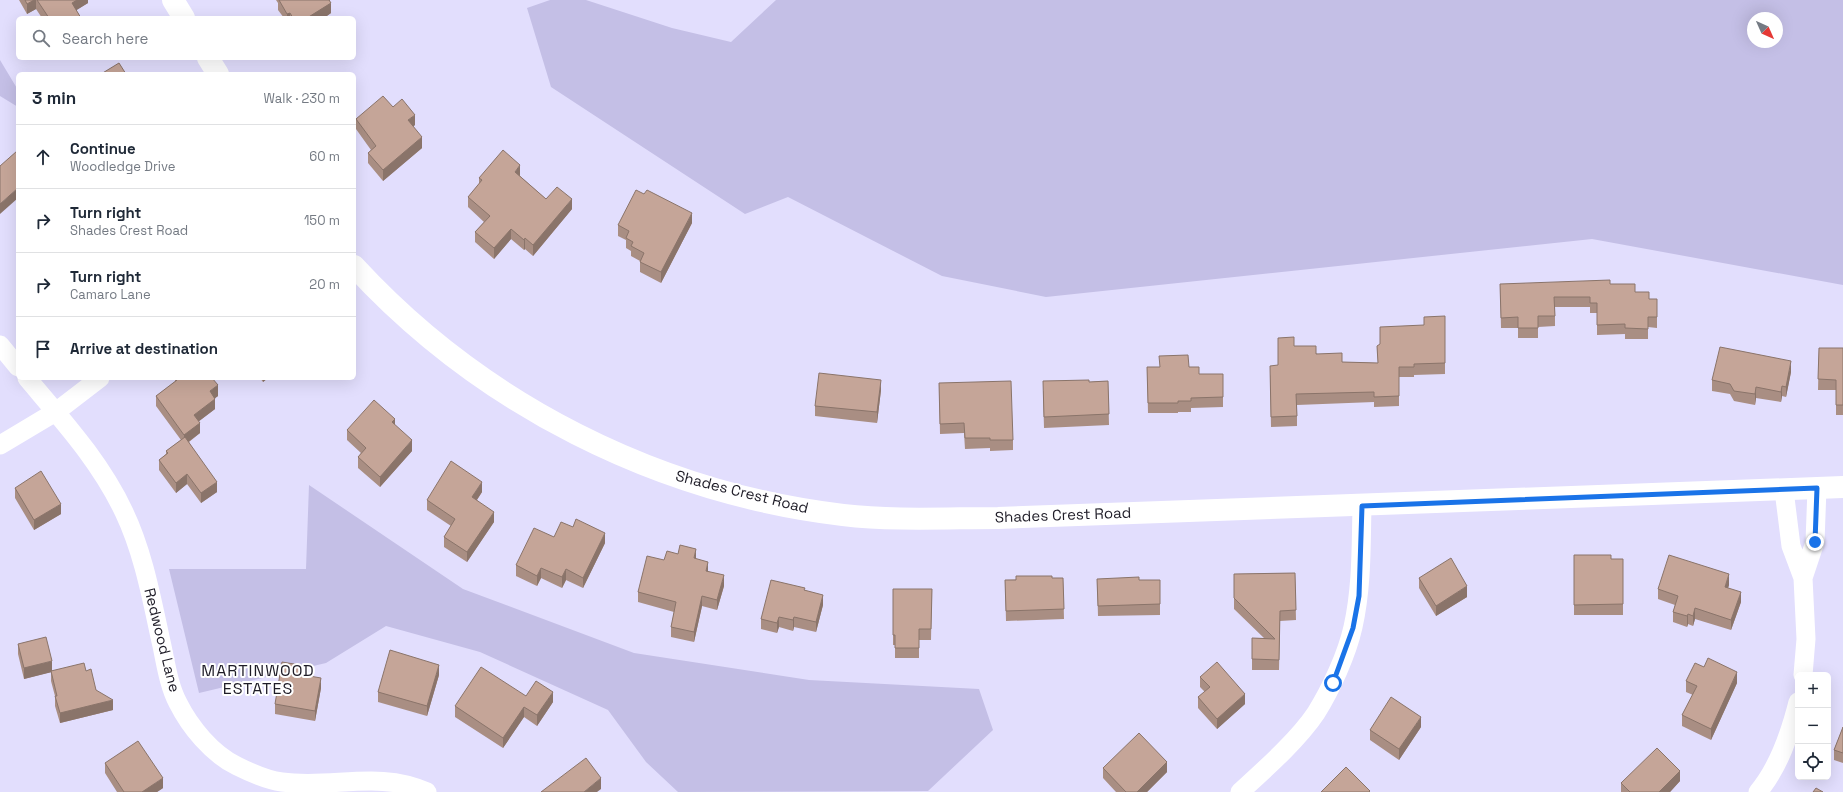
<!DOCTYPE html>
<meta charset="utf-8">
<style>
:root{--surface:#fff;--page:#f2f2f3;--text:#1f2937;--muted:#747a83;--line:#e0e1e3}
body{margin:0;font-family:"Space Grotesk",sans-serif;background:var(--page);color:var(--text)}
.controls{position:absolute;right:12px;bottom:12px;display:grid;overflow:hidden;border-radius:6px;box-shadow:0 4px 16px #0002}
.controls button{width:36px;height:36px;display:grid;place-items:center;padding:0;border:0;border-bottom:1px solid var(--line);background:var(--surface);color:var(--text);font:20px sans-serif}
.compass{position:absolute;left:1747px;top:12px;width:36px;height:36px;border-radius:50%;background:var(--surface);box-shadow:0 4px 16px #0002;rotate:135deg}
.stop{position:absolute;width:12px;height:12px;margin:-9px;border:3px solid #1a73e8;border-radius:50%;background:#fff}
.stop.end{background:#1a73e8;border-color:#fff;box-shadow:0 1px 4px #0008}
.list{margin:0;padding:0;list-style:none}
h2{display:flex;justify-content:space-between;align-items:center;height:52px;margin:0;padding:0 16px;font-size:17px}
h2 small{font-size:13px;font-weight:400;color:var(--muted)}
.list li{display:grid;grid-template-columns:26px 1fr auto;gap:12px;align-items:center;box-sizing:border-box;height:64px;padding:0 16px;border-top:1px solid var(--line)}
.list b{display:block;font-size:15px;white-space:nowrap}
.list p{margin:0;font-size:13px;white-space:nowrap;color:var(--muted)}
.list em{font-size:13px;font-style:normal;color:var(--muted)}
.icon{flex:none;width:22px;height:22px;fill:none;stroke:currentColor;stroke-width:2;stroke-linecap:round;stroke-linejoin:round}
.map{position:relative;flex:none;width:1843px;height:792px;overflow:hidden}
.search{position:absolute;background:var(--surface);box-shadow:0 4px 16px #0002;left:16px;top:16px;width:340px;height:44px;display:flex;align-items:center;gap:10px;box-sizing:border-box;padding:0 14px;border-radius:6px;color:var(--muted);font-size:15px}
.panel{position:absolute;background:var(--surface);box-shadow:0 4px 16px #0002;left:16px;top:72px;width:340px;height:308px;border-radius:6px}
.map>svg:first-child{display:block}
.green{fill:#c4bfe6;fill-rule:evenodd}
.lines{fill:none;stroke-linecap:round;stroke-linejoin:round}
.minor{stroke:#fff;stroke-width:19}
.tertiary{stroke:#fff;stroke-width:22}
.wall{fill:#a98e83}
.shaded-wall{fill:#8a746a}
.building{fill:#c5a598;stroke:#8a746a}
.route{stroke:#1a73e8;stroke-width:5}
.labels{text-anchor:middle;stroke-width:4;stroke-linejoin:round;paint-order:stroke}
.street-label{font-size:15px;fill:#1e1c27;stroke:#fff}
.neighbourhood-label{font-size:16px;letter-spacing:1px;fill:#1e1c27;stroke:#fff}
</style>
<div class="map">
<svg width="1843" height="792" viewBox="0 0 1843 792">
<rect width="100%" height="100%" fill="#e2defd"/>
<path class="green" d="M 550,0 L 586,0 L 672,28 L 731,42 L 776,0 L 1843,0 L 1843,285 L 1592,239 L 1046,297 L 942,276 L 788,197 L 745,214 L 551,87 L 527,8 ZM 1753,18 L 1777,18 L 1777,42 L 1753,42 Z
M 0,60 L 18,90 L 18,107 L 0,96 Z
M 309,485 L 463,589 L 634,653 L 809,680 L 979,689 L 993,730 L 928,791 L 678,792 L 646,762 L 608,710 L 480,652 L 386,626 L 326,663 L 199,693 L 169,569 L 306,569 Z"/>
<g class="lines">
<path class="minor" d="M 0,345 L 18,367
M 27,378 C 63,421 100,461 124,512 C 144,554 152,601 162,646 C 166,665 169,686 178,703 C 190,727 212,754 237,766 C 251,773 266,780 282,782 C 332,789 379,770 427,792
M 0,445 L 57,411 L 100,378
M 1784,490 L 1791,546 L 1803,578 L 1806,639 L 1803,675
M 1803,578 L 1815,542 L 1817,488
M 1240,792 C 1264,770 1298,740 1316,713 C 1331,689 1347,654 1353,627 C 1362,587 1361,546 1362,506
M 1758,792 C 1779,767 1790,734 1798,702"/>
<path class="tertiary" d="M 173,0 L 184,18
M 208,58 L 218,74
M 354,266 C 481,404 657,493 843,515 C 894,521 947,518 998,518 L 1843,487"/>
</g>
<path class="wall" d="M 19,0 L 88,0 L 88,3 L 76,10 L 81,18 L 42,18 L 36,9 L 27,14 Z
M 276,0 L 330,0 L 331,13 L 324,18 L 284,18 L 278,10 L 278,3 Z
M 393,107 L 415,125 L 413,126 L 422,148 L 383,181 L 368,163 L 368,153 L 371,150 L 356,129 L 356,119 Z
M 520,176 L 546,199 L 572,209 L 533,256 L 525,249 L 524,250 L 511,239 L 494,259 L 475,242 L 475,232 L 484,222 L 468,207 L 468,197 L 479,184 L 479,178 Z
M 692,223 L 661,283 L 640,272 L 640,261 L 631,256 L 631,251 L 626,248 L 626,240 L 618,236 L 618,225 Z
M 1500,284 L 1610,284 L 1635,292 L 1649,299 L 1657,299 L 1657,328 L 1648,327 L 1648,339 L 1625,339 L 1625,334 L 1597,335 L 1597,313 L 1590,313 L 1590,307 L 1555,307 L 1555,326 L 1538,327 L 1538,338 L 1518,338 L 1518,328 L 1501,328 Z
M 1445,316 L 1445,374 L 1414,375 L 1414,377 L 1399,377 L 1399,406 L 1374,407 L 1374,402 L 1297,405 L 1297,426 L 1271,427 L 1270,376 L 1294,346 L 1342,362 L 1378,363 L 1377,346 Z
M 1819,348 L 1843,348 L 1843,415 L 1836,415 L 1836,390 L 1818,390 Z
M 1147,367 L 1189,367 L 1199,374 L 1223,374 L 1223,407 L 1191,408 L 1191,412 L 1178,412 L 1178,413 L 1148,413 Z
M 1791,372 L 1786,397 L 1782,396 L 1781,402 L 1756,398 L 1755,405 L 1734,401 L 1730,394 L 1712,391 L 1712,380 Z
M 175,378 L 218,396 L 215,398 L 215,409 L 199,421 L 200,433 L 189,442 L 217,492 L 201,503 L 187,484 L 176,493 L 159,470 L 159,460 L 166,454 L 166,451 L 181,440 L 156,406 L 156,396 L 175,382 Z
M 260,378 L 268,378 L 263,382 Z
M 1108,381 L 1109,425 L 1044,428 L 1043,391 L 1089,382 Z
M 939,383 L 1013,440 L 1013,450 L 990,451 L 990,448 L 965,449 L 964,433 L 940,434 Z
M 881,390 L 877,423 L 815,416 L 815,406 Z
M 347,430 L 412,451 L 380,487 L 358,468 L 358,457 L 361,453 L 347,440 Z
M 15,488 L 61,514 L 34,530 L 15,498 Z
M 482,492 L 477,500 L 494,522 L 467,562 L 444,547 L 444,537 L 451,526 L 427,510 L 427,500 Z
M 554,537 L 605,543 L 583,588 L 566,580 L 562,588 L 541,578 L 537,586 L 516,576 L 516,565 Z
M 678,554 L 696,559 L 708,571 L 724,586 L 717,610 L 702,606 L 694,642 L 671,637 L 671,627 L 674,612 L 638,602 L 638,592 L 664,560 Z
M 1574,555 L 1611,559 L 1623,559 L 1623,615 L 1574,615 Z
M 1295,573 L 1296,620 L 1280,621 L 1279,670 L 1252,670 L 1252,638 L 1264,638 L 1234,609 L 1234,574 Z
M 1063,578 L 1064,619 L 1006,621 L 1005,580 Z
M 1419,578 L 1467,597 L 1436,616 L 1419,588 Z
M 1097,579 L 1139,580 L 1160,580 L 1160,615 L 1098,616 Z
M 1729,585 L 1728,588 L 1741,602 L 1731,630 L 1695,619 L 1693,626 L 1688,624 L 1687,627 L 1673,622 L 1673,612 L 1675,605 L 1658,599 L 1658,589 Z
M 893,589 L 932,589 L 931,640 L 919,640 L 919,658 L 895,658 L 895,645 L 893,645 Z
M 805,590 L 823,605 L 816,632 L 794,627 L 793,631 L 779,627 L 777,633 L 761,629 L 761,619 Z
M 18,644 L 52,671 L 86,671 L 96,690 L 113,710 L 60,723 L 55,706 L 55,696 L 51,681 L 51,672 L 24,679 L 18,654 Z
M 300,674 L 321,688 L 315,721 L 275,714 L 275,704 Z
M 439,675 L 427,716 L 378,702 L 378,692 Z
M 1200,677 L 1245,704 L 1217,729 L 1198,708 L 1198,697 L 1205,692 L 1200,687 Z
M 1686,681 L 1737,683 L 1711,740 L 1682,726 L 1682,715 L 1693,695 L 1686,692 Z
M 526,696 L 553,702 L 537,726 L 524,717 L 503,748 L 455,717 L 455,706 Z
M 1421,727 L 1399,760 L 1370,740 L 1370,730 Z
M 1843,727 L 1843,763 L 1834,760 L 1834,750 Z
M 105,763 L 163,788 L 157,792 L 117,792 L 105,773 Z
M 1103,768 L 1167,772 L 1147,792 L 1116,792 L 1103,778 Z
M 1680,781 L 1670,792 L 1621,792 L 1621,783 Z"/>
<path class="shaded-wall" d="M 34,0 L 36,0 L 36,9 L 27,14 L 27,4 Z
M 77,0 L 88,0 L 88,3 L 72,13 L 72,3 Z
M 326,0 L 330,0 L 330,4 L 331,3 L 331,13 L 324,18 L 307,18 Z
M 290,13 L 290,18 L 287,18 L 287,14 Z
M 415,115 L 415,125 L 408,131 L 408,120 Z
M 422,137 L 422,148 L 383,181 L 383,170 Z
M 520,165 L 520,176 L 515,182 L 515,172 Z
M 18,188 L 18,198 L 0,214 L 0,204 Z
M 572,199 L 572,209 L 533,256 L 533,245 Z
M 692,213 L 692,223 L 661,283 L 661,272 Z
M 511,229 L 511,239 L 494,259 L 494,248 Z
M 525,238 L 525,249 L 524,250 L 524,240 Z
M 1791,361 L 1791,372 L 1786,397 L 1786,387 Z
M 263,378 L 268,378 L 263,382 Z
M 881,380 L 881,390 L 877,423 L 877,412 Z
M 218,385 L 218,396 L 210,402 L 210,391 Z
M 1782,386 L 1782,396 L 1781,402 L 1781,392 Z
M 1756,387 L 1756,398 L 1755,405 L 1755,394 Z
M 215,399 L 215,409 L 194,425 L 194,415 Z
M 395,419 L 395,429 L 392,422 Z
M 200,423 L 200,433 L 184,445 L 184,435 Z
M 412,440 L 412,451 L 380,487 L 380,477 Z
M 187,474 L 187,484 L 176,493 L 176,483 Z
M 217,482 L 217,492 L 201,503 L 201,493 Z
M 482,482 L 482,492 L 472,507 L 472,497 Z
M 61,504 L 61,514 L 34,530 L 34,520 Z
M 494,512 L 494,522 L 467,562 L 467,552 Z
M 605,533 L 605,543 L 583,588 L 583,578 Z
M 696,549 L 696,559 L 694,558 Z
M 708,562 L 708,572 L 706,571 Z
M 541,568 L 541,578 L 537,586 L 537,576 Z
M 566,569 L 566,580 L 562,588 L 562,577 Z
M 1729,574 L 1729,585 L 1725,597 L 1725,587 Z
M 724,575 L 724,586 L 717,610 L 717,600 Z
M 1467,586 L 1467,597 L 1436,616 L 1436,606 Z
M 1741,592 L 1741,602 L 1731,630 L 1731,620 Z
M 823,595 L 823,605 L 816,632 L 816,622 Z
M 702,596 L 702,606 L 694,642 L 694,632 Z
M 1695,608 L 1695,619 L 1693,626 L 1693,616 Z
M 1688,614 L 1688,624 L 1687,627 L 1687,616 Z
M 779,617 L 779,627 L 777,633 L 777,623 Z
M 794,617 L 794,627 L 793,631 L 793,620 Z
M 52,661 L 52,672 L 24,679 L 24,668 Z
M 439,665 L 439,675 L 427,716 L 427,706 Z
M 1737,672 L 1737,683 L 1711,740 L 1711,729 Z
M 321,678 L 321,688 L 315,721 L 315,711 Z
M 553,692 L 553,702 L 537,726 L 537,715 Z
M 1245,694 L 1245,704 L 1217,729 L 1217,719 Z
M 113,700 L 113,710 L 60,723 L 60,713 Z
M 524,707 L 524,717 L 503,748 L 503,738 Z
M 1421,717 L 1421,727 L 1399,760 L 1399,749 Z
M 1167,762 L 1167,772 L 1147,792 L 1137,792 Z
M 1680,771 L 1680,781 L 1670,792 L 1659,792 Z
M 163,778 L 163,788 L 157,792 L 142,792 Z
M 601,778 L 601,789 L 597,792 L 584,792 Z"/>
<path class="building" d="M 25,0 L 34,0 L 27,4 Z
M 37,0 L 77,0 L 72,3 L 81,18 L 49,18 Z
M 279,0 L 329,0 L 331,3 L 307,18 L 293,18 L 290,13 L 287,14 Z
M 119,63 L 126,74 L 101,74 Z
M 383,96 L 393,107 L 402,99 L 415,115 L 408,120 L 422,137 L 383,170 L 368,153 L 376,146 L 356,119 Z
M 503,150 L 520,165 L 515,172 L 546,199 L 557,187 L 572,199 L 533,245 L 525,238 L 524,240 L 511,229 L 494,248 L 475,232 L 490,216 L 468,197 L 482,180 L 479,178 Z
M 17,151 L 18,153 L 18,188 L 0,204 L 0,166 Z
M 636,190 L 644,194 L 647,190 L 692,213 L 661,272 L 640,262 L 644,253 L 631,246 L 633,242 L 626,238 L 629,231 L 618,225 Z
M 1610,280 L 1610,284 L 1635,284 L 1635,292 L 1649,292 L 1649,299 L 1657,299 L 1657,317 L 1648,317 L 1648,329 L 1625,328 L 1625,324 L 1597,325 L 1597,303 L 1590,303 L 1590,297 L 1554,297 L 1555,316 L 1538,316 L 1538,328 L 1518,328 L 1518,317 L 1501,318 L 1500,284 Z
M 1445,316 L 1445,363 L 1414,364 L 1414,367 L 1399,367 L 1399,396 L 1374,397 L 1374,392 L 1296,394 L 1297,416 L 1271,417 L 1270,366 L 1278,365 L 1278,338 L 1294,337 L 1294,346 L 1316,346 L 1316,354 L 1342,353 L 1342,362 L 1378,363 L 1377,346 L 1380,344 L 1380,327 L 1424,325 L 1424,317 Z
M 1720,347 L 1791,361 L 1786,387 L 1782,386 L 1781,392 L 1756,387 L 1755,394 L 1734,391 L 1730,384 L 1712,380 Z
M 1819,348 L 1843,348 L 1843,405 L 1836,405 L 1836,380 L 1818,379 Z
M 1188,355 L 1189,367 L 1199,367 L 1199,374 L 1223,374 L 1223,397 L 1191,398 L 1191,401 L 1178,401 L 1178,403 L 1148,403 L 1147,367 L 1160,367 L 1159,356 Z
M 819,373 L 881,380 L 877,412 L 815,406 Z
M 175,378 L 212,378 L 218,385 L 210,391 L 215,399 L 194,415 L 200,423 L 184,435 L 156,396 L 177,380 Z
M 1089,380 L 1089,382 L 1108,381 L 1109,414 L 1044,417 L 1043,381 Z
M 1011,381 L 1013,440 L 990,440 L 990,438 L 965,438 L 964,423 L 940,424 L 939,383 Z
M 374,400 L 395,419 L 392,422 L 412,440 L 380,477 L 358,457 L 366,448 L 347,430 Z
M 185,437 L 217,482 L 201,493 L 187,474 L 176,483 L 159,460 L 168,453 L 166,451 Z
M 451,461 L 482,482 L 472,497 L 494,512 L 467,552 L 444,537 L 455,519 L 427,500 Z
M 41,471 L 61,504 L 34,520 L 15,488 Z
M 576,519 L 605,533 L 583,578 L 566,569 L 562,577 L 541,568 L 537,576 L 516,565 L 534,528 L 554,537 L 561,522 L 573,527 Z
M 680,545 L 696,549 L 694,558 L 708,562 L 706,571 L 724,575 L 717,600 L 702,596 L 694,632 L 671,627 L 676,602 L 638,592 L 647,556 L 664,560 L 667,551 L 678,554 Z
M 1574,555 L 1611,555 L 1611,559 L 1623,559 L 1623,604 L 1574,605 Z
M 1669,555 L 1729,574 L 1725,587 L 1741,592 L 1731,620 L 1695,608 L 1693,616 L 1688,614 L 1687,616 L 1673,612 L 1678,596 L 1658,589 Z
M 1451,558 L 1467,586 L 1436,606 L 1419,578 Z
M 1295,573 L 1296,610 L 1280,611 L 1279,660 L 1252,659 L 1252,638 L 1275,639 L 1234,598 L 1234,574 Z
M 1016,576 L 1052,576 L 1052,578 L 1063,578 L 1064,609 L 1006,611 L 1005,580 L 1016,580 Z
M 1139,577 L 1139,580 L 1160,580 L 1160,604 L 1098,606 L 1097,579 Z
M 771,580 L 805,588 L 804,590 L 823,595 L 816,622 L 794,617 L 793,620 L 779,617 L 777,623 L 761,619 Z
M 893,589 L 932,589 L 931,629 L 919,629 L 919,648 L 895,648 L 895,635 L 893,635 Z
M 46,637 L 52,661 L 24,668 L 18,644 Z
M 390,650 L 439,665 L 427,706 L 378,692 Z
M 1708,658 L 1737,672 L 1711,729 L 1682,715 L 1697,686 L 1686,681 L 1695,663 L 1704,667 Z
M 282,662 L 300,665 L 298,674 L 321,678 L 315,711 L 275,704 Z
M 1217,662 L 1245,694 L 1217,719 L 1198,697 L 1210,687 L 1200,677 Z
M 84,663 L 86,671 L 91,669 L 96,690 L 113,700 L 60,713 L 55,696 L 57,696 L 51,671 Z
M 481,667 L 526,696 L 536,681 L 553,692 L 537,715 L 524,707 L 503,738 L 455,706 Z
M 1391,697 L 1421,717 L 1399,749 L 1370,730 Z
M 1843,727 L 1843,753 L 1834,750 Z
M 1139,733 L 1167,762 L 1137,792 L 1126,792 L 1103,768 Z
M 138,741 L 163,778 L 142,792 L 124,792 L 105,763 Z
M 1657,748 L 1680,771 L 1659,792 L 1630,792 L 1621,783 Z
M 586,758 L 601,778 L 584,792 L 541,792 Z
M 1346,767 L 1370,791 L 1369,792 L 1321,792 Z
M 1816,788 L 1823,792 L 1813,792 Z"/>
<g class="lines">
<path class="route" d="M 1333,683 L 1353,628 L 1359,596 L 1362,506 L 1817,488 L 1815,542"/>
</g>
<g class="labels">
<g class="street-label">
<text transform="translate(742 492) rotate(14)" y="5">Shades Crest Road</text>
<text transform="translate(1063 515) rotate(-2)" y="5">Shades Crest Road</text>
<text transform="translate(162 640) rotate(76)" y="5">Redwood Lane</text>
</g>
<g class="neighbourhood-label">
<text x="258" y="676">MARTINWOOD<tspan x="258" dy="18">ESTATES</tspan></text>
</g>
</g>
</svg>
<div class="controls">
<button>+</button>
<button>−</button>
<button><svg class="icon" aria-label="locate" viewBox="0 0 24 24"><circle cx="12" cy="12" r="6"/><path d="M12 2v4M12 18v4M2 12h4M18 12h4"/></svg></button>
</div>
<svg class="compass" viewBox="-18 -18 36 36"><path d="M0-13l5 13h-10z" fill="#e53935"/><path d="M0 13l5-13h-10z" fill="#747a83"/></svg>
<div class="stop" style="left:1333px;top:683px"></div>
<div class="stop end" style="left:1815px;top:542px"></div>
<div class="search"><svg class="icon" aria-label="search" viewBox="0 0 24 24"><circle cx="10" cy="10" r="6"/><path d="M15 15l6 6"/></svg>Search here</div>
<section class="panel">
<h2>3 min<small>Walk · 230 m</small></h2>
<ul class="list">
<li><svg class="icon" aria-label="ahead" viewBox="0 0 24 24"><path d="M12 20V5M6 11l6-6 6 6"/></svg><div><b>Continue</b><p>Woodledge Drive</p></div><em>60 m</em></li>
<li><svg class="icon" aria-label="right" viewBox="0 0 24 24"><path d="M7 20v-9h11M14 6l5 5-5 5"/></svg><div><b>Turn right</b><p>Shades Crest Road</p></div><em>150 m</em></li>
<li><svg class="icon" aria-label="right" viewBox="0 0 24 24"><path d="M7 20v-9h11M14 6l5 5-5 5"/></svg><div><b>Turn right</b><p>Camaro Lane</p></div><em>20 m</em></li>
<li><svg class="icon" aria-label="arrive" viewBox="0 0 24 24"><path d="M6 21V4h12l-3 4 3 4H6"/></svg><div><b>Arrive at destination</b></div></li>
</ul>
</section>
</div>
